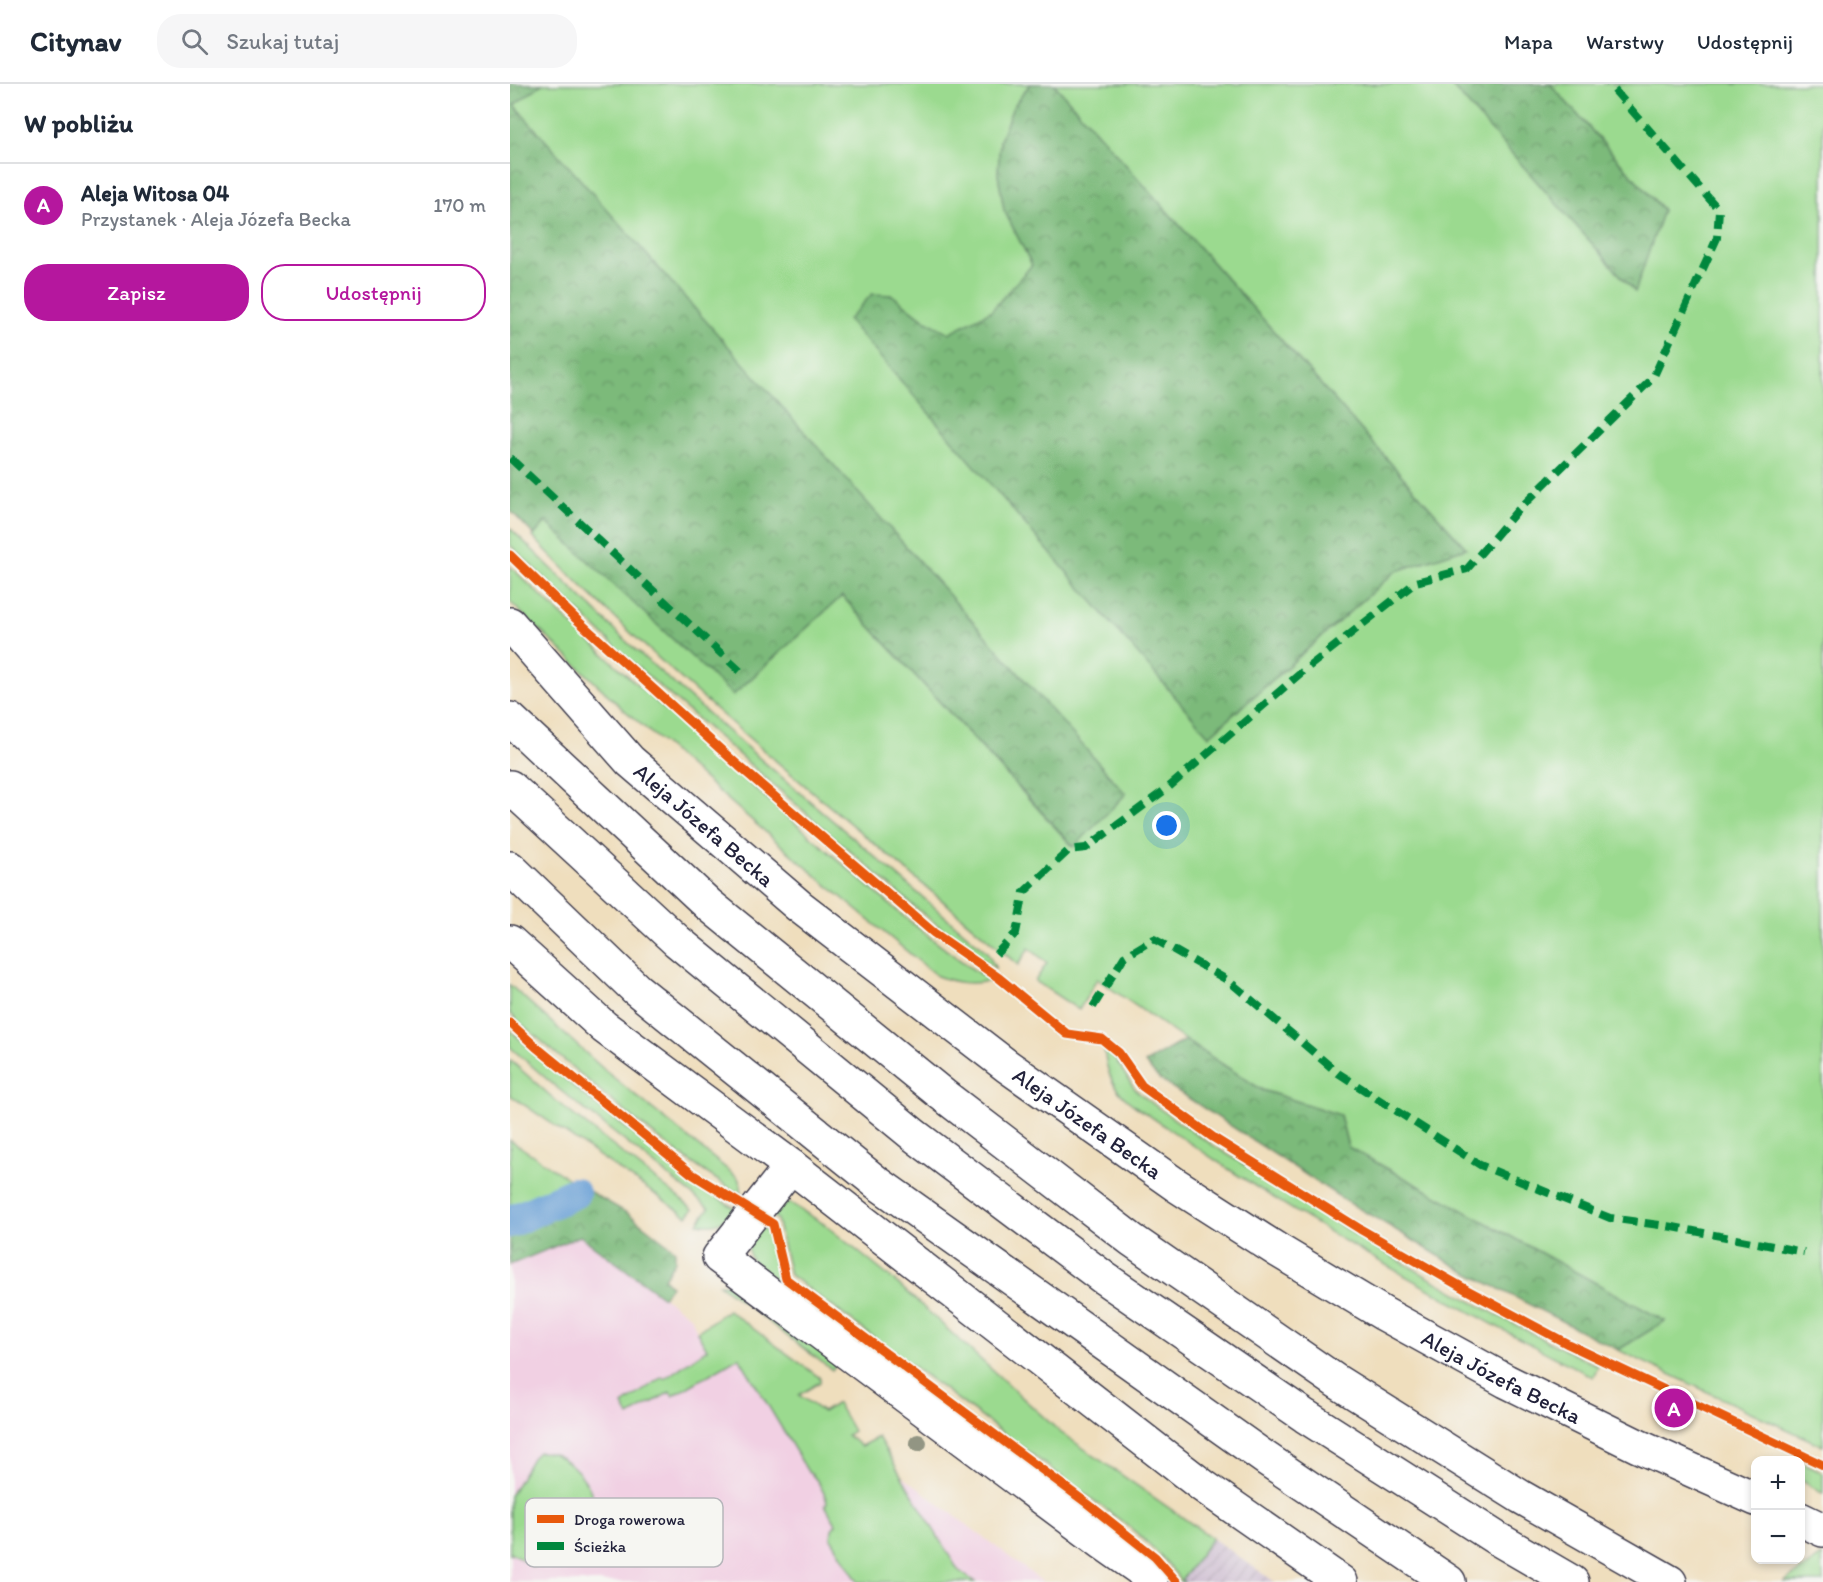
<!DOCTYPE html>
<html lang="pl">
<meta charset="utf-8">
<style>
:root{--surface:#fff;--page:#f6f6f7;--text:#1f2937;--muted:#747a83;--line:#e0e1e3;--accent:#b5179e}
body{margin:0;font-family:Itim,sans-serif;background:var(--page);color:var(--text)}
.controls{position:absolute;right:18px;bottom:18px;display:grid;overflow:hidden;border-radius:12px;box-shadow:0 3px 9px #0003}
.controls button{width:54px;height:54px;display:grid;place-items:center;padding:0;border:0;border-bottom:2px solid var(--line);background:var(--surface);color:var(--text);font:30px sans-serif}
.you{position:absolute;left:657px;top:742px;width:21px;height:21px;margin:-15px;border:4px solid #fff;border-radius:50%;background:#1a73e8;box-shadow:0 0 0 9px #1a73e833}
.badge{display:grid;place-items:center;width:39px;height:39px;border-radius:50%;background:var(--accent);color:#fff;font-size:20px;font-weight:700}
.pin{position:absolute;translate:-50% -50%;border:3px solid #fff;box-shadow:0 2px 6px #0006}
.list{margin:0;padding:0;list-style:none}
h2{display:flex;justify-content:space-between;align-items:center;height:78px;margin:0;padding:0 24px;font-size:26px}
h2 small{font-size:20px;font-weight:400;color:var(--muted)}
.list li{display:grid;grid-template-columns:39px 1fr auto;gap:18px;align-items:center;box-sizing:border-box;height:84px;padding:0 24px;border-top:2px solid var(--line)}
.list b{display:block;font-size:22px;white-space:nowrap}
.list p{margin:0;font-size:20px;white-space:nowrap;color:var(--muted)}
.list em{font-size:20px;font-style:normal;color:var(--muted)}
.actions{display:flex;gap:12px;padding:18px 24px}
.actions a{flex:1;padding:14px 0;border:2px solid var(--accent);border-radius:24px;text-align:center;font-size:21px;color:var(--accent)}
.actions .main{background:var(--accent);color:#fff}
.icon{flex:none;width:33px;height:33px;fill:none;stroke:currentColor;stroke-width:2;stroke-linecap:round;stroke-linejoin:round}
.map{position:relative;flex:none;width:1313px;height:1498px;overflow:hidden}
header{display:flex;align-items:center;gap:36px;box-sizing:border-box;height:84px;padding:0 30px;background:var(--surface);border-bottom:2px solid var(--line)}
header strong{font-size:28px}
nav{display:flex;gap:33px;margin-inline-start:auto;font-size:21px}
.search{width:420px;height:54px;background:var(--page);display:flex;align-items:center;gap:15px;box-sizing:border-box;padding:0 21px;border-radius:24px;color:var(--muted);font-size:22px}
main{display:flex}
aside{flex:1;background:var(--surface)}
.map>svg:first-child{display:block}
.built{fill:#f1d0e3}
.industrial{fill:url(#industrial-furrows)}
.grass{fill:#9bda8f;stroke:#5e7e65;stroke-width:1.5}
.forest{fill:url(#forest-crowns);stroke:#4f6e5a;stroke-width:1.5}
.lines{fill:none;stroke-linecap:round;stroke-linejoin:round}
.canal{stroke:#679fd5;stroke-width:32}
.minor-casing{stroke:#413e4e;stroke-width:36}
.major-casing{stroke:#413e4e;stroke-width:36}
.minor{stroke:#fff;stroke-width:33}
.major{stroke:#fff;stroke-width:33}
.quiet{stroke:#00873e;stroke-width:8;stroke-dasharray:15 8;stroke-linecap:butt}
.cycleway-casing{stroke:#f6f6f2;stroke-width:13}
.cycleway{stroke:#e8590c;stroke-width:9}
.tree{fill:#929583}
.labels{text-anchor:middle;stroke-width:6;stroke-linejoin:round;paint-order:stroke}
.street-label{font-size:22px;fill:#22223b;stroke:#f6f6f2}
.key{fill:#f6f6f2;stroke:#b6b6bb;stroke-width:1.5}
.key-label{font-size:16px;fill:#22223b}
</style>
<header>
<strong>Citynav</strong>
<div class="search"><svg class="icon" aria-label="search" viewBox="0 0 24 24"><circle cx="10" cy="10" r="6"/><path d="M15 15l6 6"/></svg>Szukaj tutaj</div>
<nav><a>Mapa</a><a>Warstwy</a><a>Udostępnij</a></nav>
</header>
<main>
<aside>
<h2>W pobliżu<small></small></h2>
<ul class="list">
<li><span class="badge">A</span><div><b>Aleja Witosa 04</b><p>Przystanek · Aleja Józefa Becka</p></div><em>170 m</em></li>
</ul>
<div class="actions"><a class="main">Zapisz</a><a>Udostępnij</a></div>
</aside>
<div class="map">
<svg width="1313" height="1498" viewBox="0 0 1313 1498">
<defs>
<pattern id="industrial-furrows" width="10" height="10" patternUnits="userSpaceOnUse" patternTransform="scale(1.5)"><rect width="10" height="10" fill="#cebed1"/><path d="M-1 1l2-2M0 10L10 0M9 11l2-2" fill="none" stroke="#b1a3b4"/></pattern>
<pattern id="forest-crowns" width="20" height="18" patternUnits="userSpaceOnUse" patternTransform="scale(1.5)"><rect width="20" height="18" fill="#7cba7a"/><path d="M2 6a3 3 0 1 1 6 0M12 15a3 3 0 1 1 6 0" fill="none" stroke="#659765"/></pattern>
</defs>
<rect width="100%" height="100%" fill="#f6f6f2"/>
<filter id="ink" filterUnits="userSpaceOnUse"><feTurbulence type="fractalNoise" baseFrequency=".0167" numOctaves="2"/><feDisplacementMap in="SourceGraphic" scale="12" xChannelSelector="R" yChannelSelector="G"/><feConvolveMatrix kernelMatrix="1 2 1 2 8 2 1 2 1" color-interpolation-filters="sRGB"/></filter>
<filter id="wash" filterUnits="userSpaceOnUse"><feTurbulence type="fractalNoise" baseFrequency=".008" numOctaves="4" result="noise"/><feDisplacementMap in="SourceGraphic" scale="24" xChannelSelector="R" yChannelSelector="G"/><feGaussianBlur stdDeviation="1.35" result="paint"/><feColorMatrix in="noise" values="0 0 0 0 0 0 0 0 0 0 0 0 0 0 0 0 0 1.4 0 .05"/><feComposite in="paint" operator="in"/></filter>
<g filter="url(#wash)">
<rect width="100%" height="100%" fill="#efdebd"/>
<path class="built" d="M 70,1152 L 182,1234 L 187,1248 L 229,1273 L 286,1367 L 352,1362 L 533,1498 L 0,1498 L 0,1181 Z"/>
<path class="industrial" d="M 702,1454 L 765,1498 L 674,1498 L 672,1496 Z"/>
<path class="grass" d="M 32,0 L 520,0 L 503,23 L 490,57 L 488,90 L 494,126 L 522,181 L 481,227 L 439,250 L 416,237 L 382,211 L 699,652 L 886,487 L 956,464 L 544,0 L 940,0 L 1125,207 L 1153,126 L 1040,0 L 1313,0 L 1313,1362 L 1108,1266 L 1155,1237 L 838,1063 L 830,1031 L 752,1006 L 675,956 L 587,895 L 569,926 L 525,897 L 537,879 L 519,864 L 508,881 C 346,741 172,608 23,453 L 36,437 L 223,611 L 332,512 L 563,763 L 581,745 L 4,21 Z
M 0,444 L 118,559 L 221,650 L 477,868 L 486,885 L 449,858 L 406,824 L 117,574 L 0,461 Z
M 0,482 C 96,575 195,662 297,749 C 356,800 414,853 480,897 C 460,901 446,899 427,892 L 318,802 L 112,624 L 0,518 Z
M 0,901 L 98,989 L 228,1094 L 231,1102 L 231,1111 C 150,1062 80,998 8,937 L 0,929 Z
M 0,946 L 71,1009 L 197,1107 L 226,1125 C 214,1138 206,1143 188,1139 L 199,1124 L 46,1003 L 0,963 Z
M 594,964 C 610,975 615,996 629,1009 C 669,1041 714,1068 758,1096 C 864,1164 974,1228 1088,1282 L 1083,1293 C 960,1230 839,1163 723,1088 C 698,1071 672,1054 647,1037 C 636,1029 623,1022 614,1013 C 600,999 596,983 594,964 Z
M 0,976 L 52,1022 L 183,1125 L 177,1132 L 0,1011 Z
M 0,1056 L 63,1098 L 0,1125 Z
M 280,1119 L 314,1140 L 387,1199 L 550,1348 L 702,1454 L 672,1496 L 674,1498 L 671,1498 C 657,1475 637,1458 617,1441 L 280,1191 L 267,1135 L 261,1132 C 266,1124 271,1120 280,1119 Z
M 249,1142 L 258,1147 L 270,1199 C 257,1189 234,1178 239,1159 C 240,1153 246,1147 249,1142 Z
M 209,1200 L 223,1200 L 329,1276 L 322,1286 Z
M 218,1226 L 310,1294 L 310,1298 L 289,1311 L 313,1328 L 327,1319 L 343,1347 L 337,1351 L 351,1362 L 368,1353 L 448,1486 L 465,1498 L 348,1498 L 321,1454 L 322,1445 L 326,1440 L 315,1421 L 317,1418 C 314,1407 306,1392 298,1388 L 229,1273 L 163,1312 L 160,1308 L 119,1332 L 113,1321 L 152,1293 L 154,1295 L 197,1265 L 187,1248 Z
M 28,1368 C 34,1368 40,1368 46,1371 C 67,1381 87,1406 85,1431 C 84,1439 81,1446 77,1453 L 63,1457 L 23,1483 L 2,1469 L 0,1470 L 0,1412 L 22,1374 Z
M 1290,1378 L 1313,1389 L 1313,1410 L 1291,1396 Z
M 1312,1472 L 1313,1498 L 1274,1498 Z"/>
<path class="forest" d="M 0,0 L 32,0 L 4,21 L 616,710 L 564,763 L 332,512 L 223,611 L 36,438 L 24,451 L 0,426 Z
M 520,0 L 544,0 L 956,464 L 886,487 L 699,652 L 338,236 L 362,210 L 382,211 L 416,237 L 439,249 L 481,227 L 522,181 L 494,126 L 488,90 L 490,57 L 503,23 Z
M 940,0 L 1040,0 L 1153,126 L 1125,208 Z
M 675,956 L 752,1006 L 830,1031 L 838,1063 L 1155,1237 L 1108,1266 L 954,1187 L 876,1140 L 836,1117 L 649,995 L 635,979 Z
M 63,1098 L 119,1130 L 165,1166 L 165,1177 L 154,1194 L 161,1202 L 153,1213 L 70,1152 L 0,1181 L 0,1125 Z"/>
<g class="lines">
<path class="canal" d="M 0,1138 L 64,1109"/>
</g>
</g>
<g filter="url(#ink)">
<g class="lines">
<defs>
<path id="minor" d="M 281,1082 L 209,1173 L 593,1459 L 630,1485 L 641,1498"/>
<g id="major">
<path id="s1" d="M 0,540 L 120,677 L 289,822 L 497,982 L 666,1101 L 769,1167 L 874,1230 L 996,1297 L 1128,1362 L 1246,1415"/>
<path d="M 0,635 L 198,820 L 433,1011 L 622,1156 L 826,1297 L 1011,1413 L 1160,1498"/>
<path d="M 0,703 L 167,857 L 405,1052 L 594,1194 L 795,1332 L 986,1454 L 1062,1498"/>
<path d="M 0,784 L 126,905 L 366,1098 L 758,1376 L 939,1498"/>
<path d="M 0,858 L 94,943 L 281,1082 L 693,1402 L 831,1498"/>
<path d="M 1290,1435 L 1313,1446"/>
</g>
</defs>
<use href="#minor" class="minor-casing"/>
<use href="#major" class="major-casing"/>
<use href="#minor" class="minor"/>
<use href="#major" class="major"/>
<path class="quiet" d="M 0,374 L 230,587
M 486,870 L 506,849 L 514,808 L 559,766 L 576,764 L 659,703 L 792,588 L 906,498 L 957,485 L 1006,428 L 1143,294 L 1207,154 L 1209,126 L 1099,0
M 583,923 L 614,873 L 644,855 L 719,897 L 828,989 L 970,1081 L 1100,1134 L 1163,1143 L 1294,1168"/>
<defs>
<path id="cycleway" d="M 0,471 L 66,535 L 229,682 L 424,849 L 489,894 L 557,950 L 592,955 L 609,969 L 632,1002 L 704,1054 L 850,1145 L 957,1206 L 1058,1260 L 1313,1381
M 0,939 L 26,963 L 182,1090 L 263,1140 L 276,1195 L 578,1420 L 645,1473 L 667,1498"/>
</defs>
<use href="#cycleway" class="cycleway-casing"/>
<use href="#cycleway" class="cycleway"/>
</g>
<circle class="tree" cx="408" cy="1359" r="9"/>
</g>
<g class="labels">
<g class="street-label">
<text dy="8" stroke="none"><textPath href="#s1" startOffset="280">Aleja Józefa Becka</textPath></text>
<text dy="8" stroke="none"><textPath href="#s1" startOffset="766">Aleja Józefa Becka</textPath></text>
<text dy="8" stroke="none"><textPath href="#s1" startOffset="1252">Aleja Józefa Becka</textPath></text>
</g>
</g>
<rect x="15" y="1414" width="198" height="69" rx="9" class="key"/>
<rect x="27" y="1431" width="27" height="8" fill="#e8590c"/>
<rect x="27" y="1458" width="27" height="8" fill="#00873e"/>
<g class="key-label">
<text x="64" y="1441">Droga rowerowa</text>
<text x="64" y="1468">Ścieżka</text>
</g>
</svg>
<div class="controls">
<button>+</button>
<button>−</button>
</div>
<div class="you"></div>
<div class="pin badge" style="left:1164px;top:1324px">A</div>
</div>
</main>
